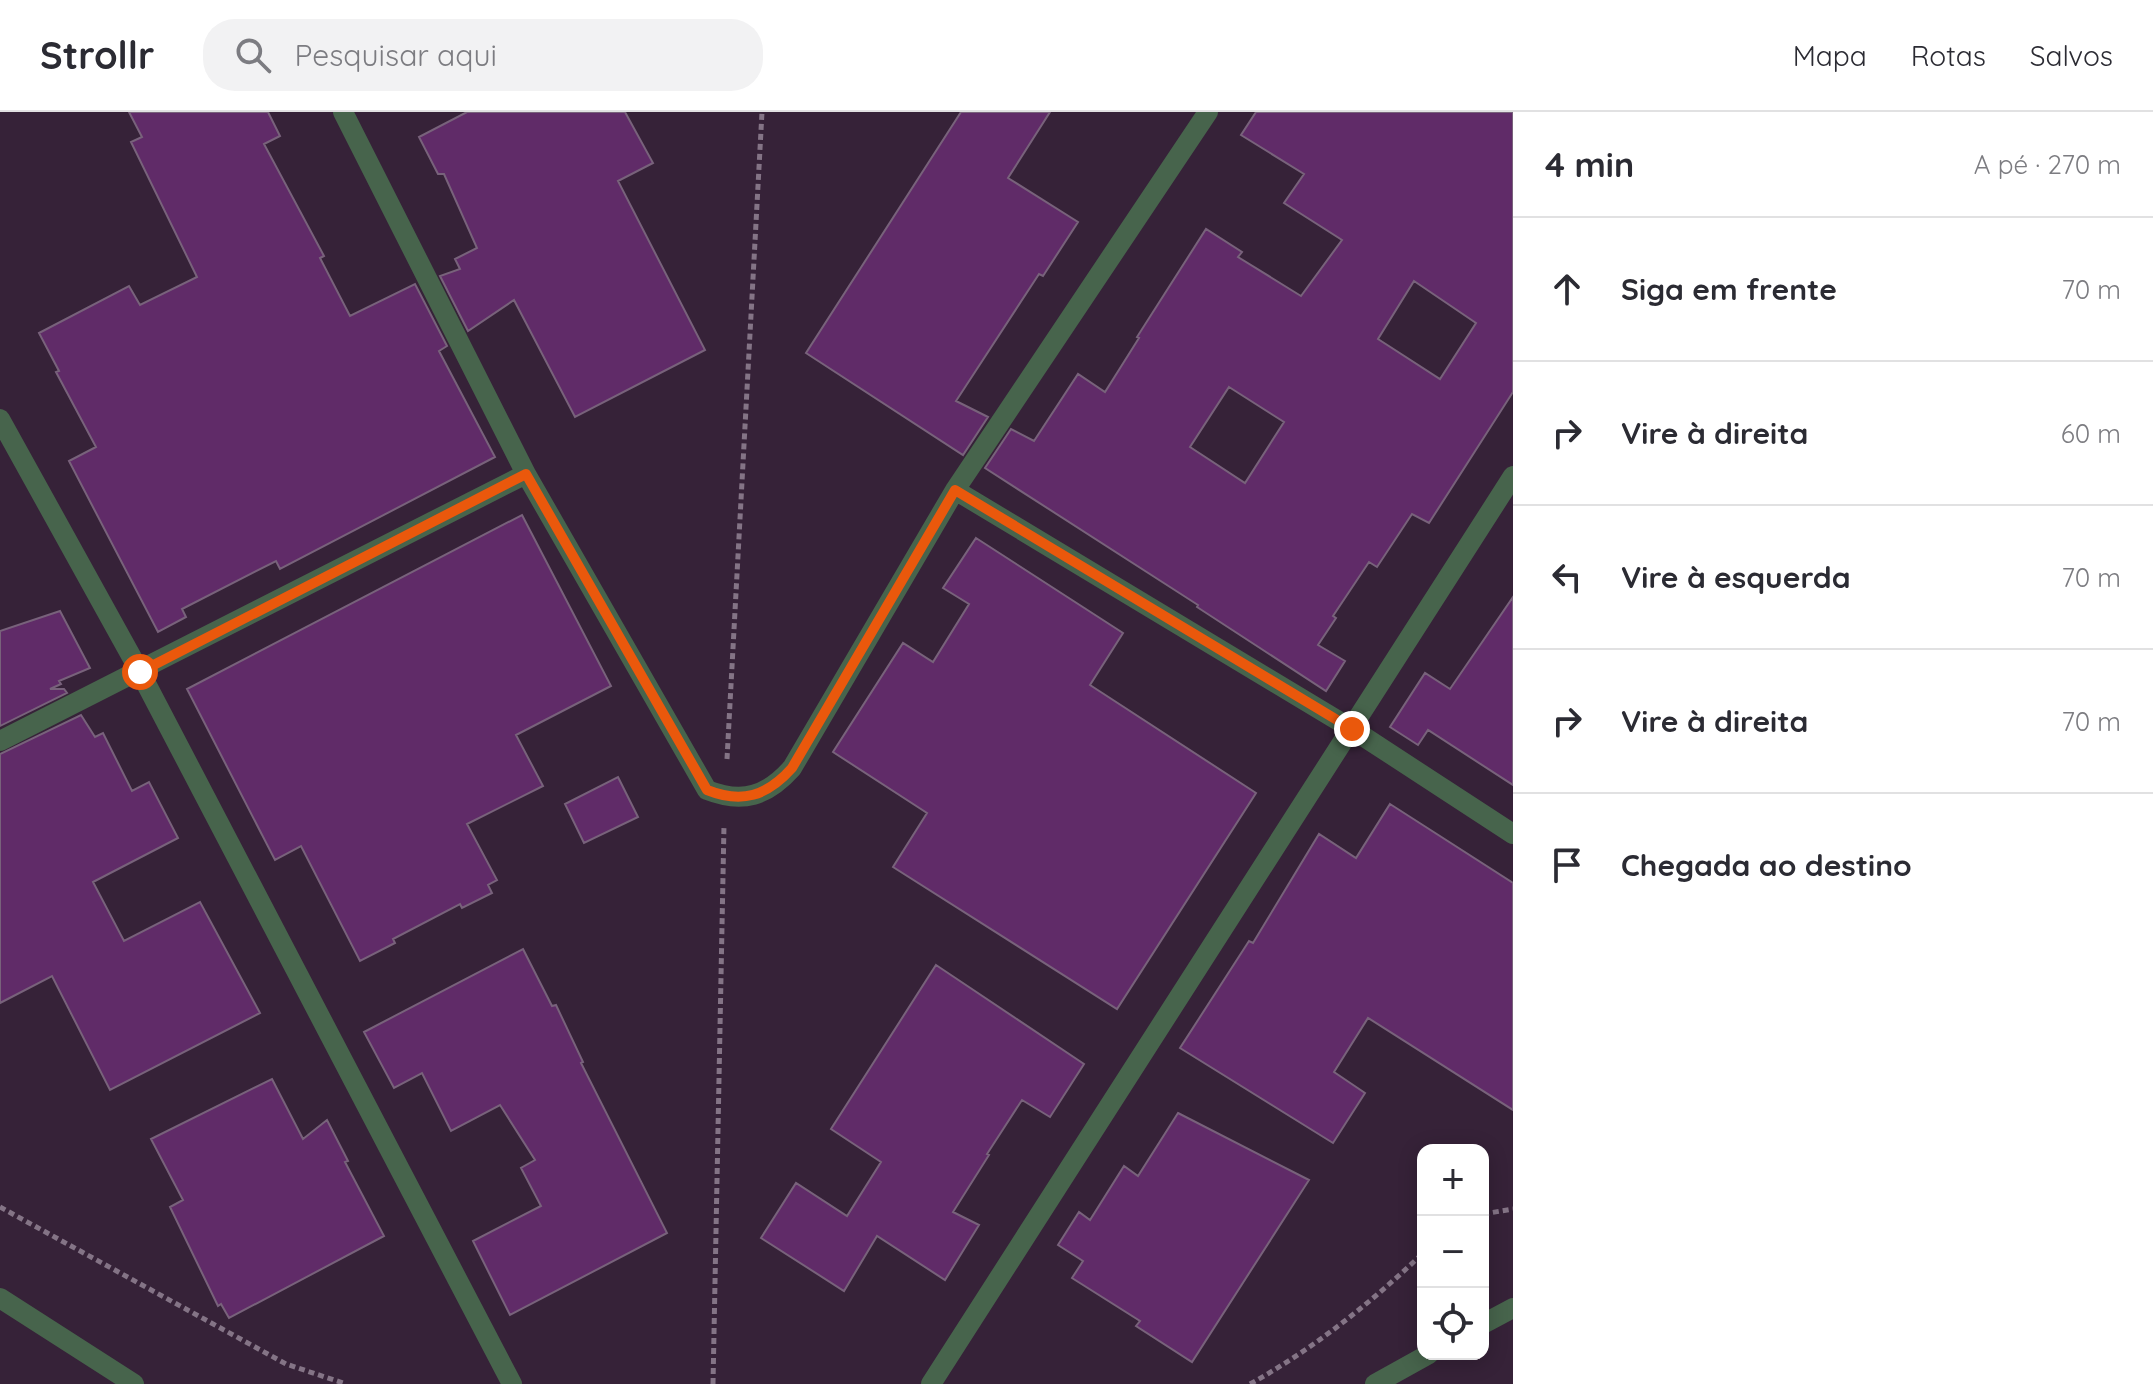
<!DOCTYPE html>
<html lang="pt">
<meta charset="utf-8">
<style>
:root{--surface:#fff;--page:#f2f2f3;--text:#2b2b33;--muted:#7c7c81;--line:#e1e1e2}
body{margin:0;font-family:Quicksand,sans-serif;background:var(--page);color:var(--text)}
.controls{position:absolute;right:24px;bottom:24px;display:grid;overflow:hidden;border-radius:16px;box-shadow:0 4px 20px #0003}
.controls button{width:72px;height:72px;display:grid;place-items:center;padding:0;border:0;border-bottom:2px solid var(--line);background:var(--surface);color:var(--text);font:40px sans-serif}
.stop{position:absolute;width:24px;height:24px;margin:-18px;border:6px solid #ea580c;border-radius:50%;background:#fff}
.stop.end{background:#ea580c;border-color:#fff;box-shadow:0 2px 8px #0008}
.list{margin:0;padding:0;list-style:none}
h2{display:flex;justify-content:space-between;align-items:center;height:104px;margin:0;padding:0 32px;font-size:34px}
h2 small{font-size:26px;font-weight:400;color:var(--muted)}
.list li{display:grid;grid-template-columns:52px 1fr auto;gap:24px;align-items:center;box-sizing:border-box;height:144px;padding:0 32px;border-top:2px solid var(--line)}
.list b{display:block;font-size:30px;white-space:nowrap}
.list em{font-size:26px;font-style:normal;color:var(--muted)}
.icon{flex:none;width:44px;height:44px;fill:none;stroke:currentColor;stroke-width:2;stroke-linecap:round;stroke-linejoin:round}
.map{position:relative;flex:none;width:1513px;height:1272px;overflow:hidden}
header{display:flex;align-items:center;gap:48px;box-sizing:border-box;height:112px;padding:0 40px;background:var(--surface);border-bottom:2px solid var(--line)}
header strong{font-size:38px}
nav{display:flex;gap:44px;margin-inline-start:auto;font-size:28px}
.search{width:560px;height:72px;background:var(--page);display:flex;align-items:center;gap:20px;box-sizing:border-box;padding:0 28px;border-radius:32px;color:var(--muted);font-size:30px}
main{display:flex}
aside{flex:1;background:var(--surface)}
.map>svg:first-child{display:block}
.building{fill:#602b68;stroke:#78627b;stroke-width:2;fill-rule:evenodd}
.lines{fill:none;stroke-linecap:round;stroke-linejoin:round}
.path{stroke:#847486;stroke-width:5;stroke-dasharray:6 4;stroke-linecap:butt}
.minor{stroke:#47644c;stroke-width:20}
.route{stroke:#ea580c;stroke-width:10}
</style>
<header>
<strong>Strollr</strong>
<div class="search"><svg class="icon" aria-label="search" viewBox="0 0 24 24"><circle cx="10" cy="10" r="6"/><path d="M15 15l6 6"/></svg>Pesquisar aqui</div>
<nav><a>Mapa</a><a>Rotas</a><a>Salvos</a></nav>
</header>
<main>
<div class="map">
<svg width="1513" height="1272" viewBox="0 0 1513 1272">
<rect width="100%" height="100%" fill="#362238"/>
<path class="building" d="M 129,0 L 268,0 L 280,24 L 264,32 L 324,144 L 320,146 L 350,204 L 415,172 L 447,234 L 439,239 L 495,345 L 280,457 L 276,449 L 182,497 L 186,505 L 158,520 L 69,349 L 96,335 L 56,260 L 59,259 L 39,221 L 129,174 L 140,193 L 197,165 L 131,30 L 142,25 Z
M 467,0 L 625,0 L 653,51 L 618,69 L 705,238 L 575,305 L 514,188 L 468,219 L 440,164 L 460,157 L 455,147 L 477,136 L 444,62 L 438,62 L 419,25 Z
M 961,0 L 1050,0 L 1008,66 L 1078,110 L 1043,164 L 1039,162 L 956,289 L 988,305 L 963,343 L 806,241 Z
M 1256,0 L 1513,0 L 1513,280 L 1429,411 L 1412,402 L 1377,455 L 1369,450 L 1333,504 L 1336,506 L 1318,533 L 1345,549 L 1326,579 L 1197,495 L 1198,493 L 985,356 L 1011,317 L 1034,329 L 1078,262 L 1105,280 L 1139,226 L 1137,225 L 1206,117 L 1242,140 L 1238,145 L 1301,184 L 1342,128 L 1284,91 L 1304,62 L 1241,23 ZM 1414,169 L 1476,211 L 1440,267 L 1378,227 ZM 1229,275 L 1284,310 L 1245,371 L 1190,335 Z
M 522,403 L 611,574 L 516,623 L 543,674 L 467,712 L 497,768 L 488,773 L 492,781 L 462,796 L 460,792 L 393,827 L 395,831 L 360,849 L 301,734 L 275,748 L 187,577 Z
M 976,426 L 1123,521 L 1090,573 L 1256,681 L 1117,897 L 893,755 L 927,701 L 833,640 L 903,531 L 933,550 L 969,492 L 943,476 Z
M 1513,485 L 1513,673 L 1428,618 L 1418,633 L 1390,615 L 1425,561 L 1450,577 Z
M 60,499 L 90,556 L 59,569 L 61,572 L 50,577 L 64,577 L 67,581 L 0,614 L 0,519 Z
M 81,603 L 95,625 L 103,621 L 132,679 L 149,670 L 178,726 L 93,770 L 124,829 L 200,790 L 260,901 L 110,978 L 52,864 L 0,891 L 0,642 Z
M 618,665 L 638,705 L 584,731 L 565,692 Z
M 1390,692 L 1513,771 L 1513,998 L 1368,906 L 1334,960 L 1365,981 L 1333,1031 L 1180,936 L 1249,829 L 1253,831 L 1319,722 L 1356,746 Z
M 523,837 L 552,894 L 556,893 L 583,950 L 581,951 L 667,1121 L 510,1203 L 473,1129 L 541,1094 L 521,1056 L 535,1048 L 500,993 L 451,1019 L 422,961 L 394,976 L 364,920 Z
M 936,853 L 1084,952 L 1050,1005 L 1022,988 L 987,1042 L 989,1043 L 953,1100 L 979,1113 L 945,1168 L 877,1124 L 844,1179 L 761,1126 L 796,1071 L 847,1104 L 881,1050 L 831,1017 Z
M 272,967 L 303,1027 L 327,1008 L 348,1049 L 345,1050 L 384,1124 L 229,1206 L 221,1192 L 218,1194 L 170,1095 L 183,1088 L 151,1027 Z
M 1178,1001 L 1309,1068 L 1192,1250 L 1136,1214 L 1140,1209 L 1072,1166 L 1083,1149 L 1058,1133 L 1079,1100 L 1090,1108 L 1124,1054 L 1138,1064 Z"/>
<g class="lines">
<path class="path" d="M 727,647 L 762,0
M 0,1095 L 286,1252 L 346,1272
M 1483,1102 L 1513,1097
M 713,1272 L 724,713
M 1250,1272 C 1313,1237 1371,1191 1423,1141"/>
<path class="minor" d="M 343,0 L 526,362
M 0,307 L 140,560 L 512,1272
M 955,378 L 1352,617 L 1513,722
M 0,629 L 526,362 L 707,678 C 743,692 767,684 792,656 L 955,378 L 1208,0
M 0,1186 L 134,1272
M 1483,1212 L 1513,1196
M 931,1272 L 1513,364
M 1375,1272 L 1429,1242"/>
</g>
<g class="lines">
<path class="route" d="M 140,560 L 526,362 L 707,678 C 742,692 767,684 792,656 L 955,378 L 1352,617"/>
</g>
</svg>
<div class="controls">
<button>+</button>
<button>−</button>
<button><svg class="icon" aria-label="locate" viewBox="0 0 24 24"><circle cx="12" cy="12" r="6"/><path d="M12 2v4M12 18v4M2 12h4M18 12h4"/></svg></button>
</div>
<div class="stop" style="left:140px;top:560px"></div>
<div class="stop end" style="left:1352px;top:617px"></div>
</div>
<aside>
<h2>4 min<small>A pé · 270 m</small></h2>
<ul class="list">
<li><svg class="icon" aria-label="ahead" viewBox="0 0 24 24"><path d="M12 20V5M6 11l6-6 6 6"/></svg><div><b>Siga em frente</b></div><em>70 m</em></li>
<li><svg class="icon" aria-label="right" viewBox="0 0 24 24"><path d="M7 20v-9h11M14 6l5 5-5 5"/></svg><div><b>Vire à direita</b></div><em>60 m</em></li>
<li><svg class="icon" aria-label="left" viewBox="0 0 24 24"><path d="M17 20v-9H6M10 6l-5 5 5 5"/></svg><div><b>Vire à esquerda</b></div><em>70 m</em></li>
<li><svg class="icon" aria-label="right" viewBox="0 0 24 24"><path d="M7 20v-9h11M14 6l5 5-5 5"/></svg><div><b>Vire à direita</b></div><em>70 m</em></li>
<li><svg class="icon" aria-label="arrive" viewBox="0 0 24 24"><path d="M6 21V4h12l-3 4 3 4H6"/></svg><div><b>Chegada ao destino</b></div></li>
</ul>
</aside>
</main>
